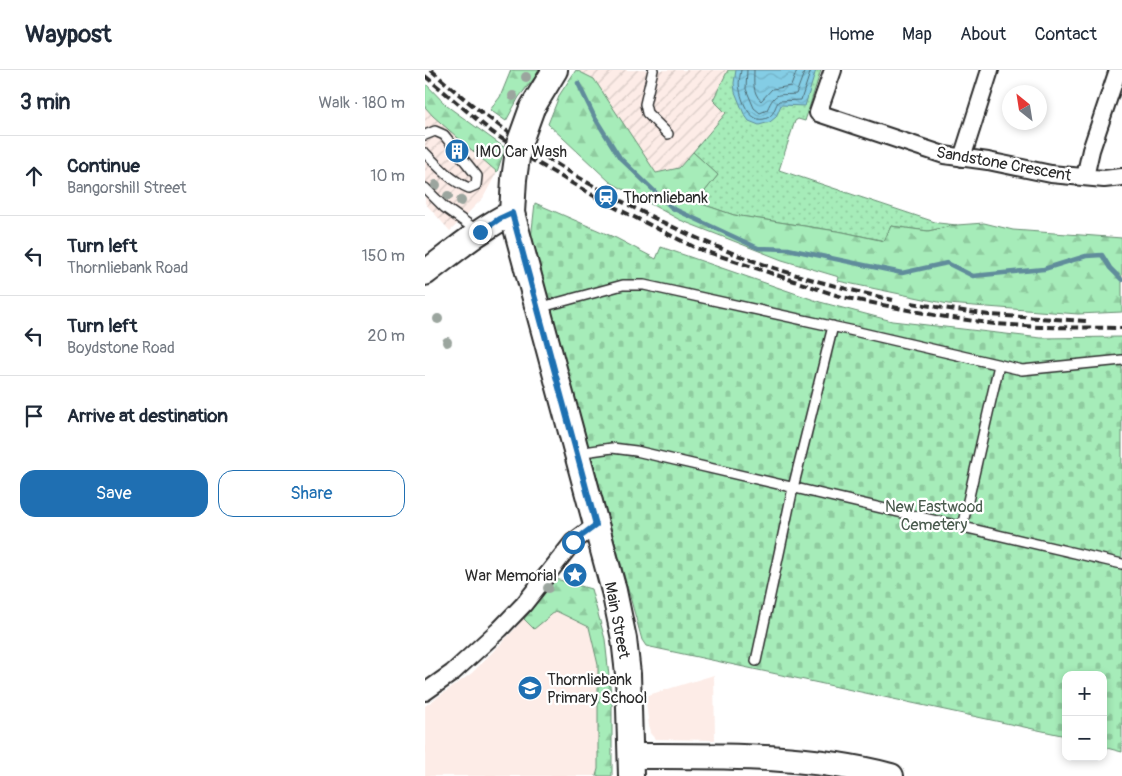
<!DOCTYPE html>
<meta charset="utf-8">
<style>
:root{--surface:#fff;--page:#f2f2f3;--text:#1f2937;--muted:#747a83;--line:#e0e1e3;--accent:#1f6fb2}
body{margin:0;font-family:Pangolin,sans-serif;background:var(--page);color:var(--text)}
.controls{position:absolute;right:15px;bottom:15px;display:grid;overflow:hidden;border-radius:10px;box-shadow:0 2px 8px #0003}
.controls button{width:45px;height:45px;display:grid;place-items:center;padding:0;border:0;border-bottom:1px solid var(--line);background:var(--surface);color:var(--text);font:25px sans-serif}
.compass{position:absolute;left:577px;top:15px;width:45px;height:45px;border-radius:50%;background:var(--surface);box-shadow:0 2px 8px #0003;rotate:330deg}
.stop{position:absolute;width:15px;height:15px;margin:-11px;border:4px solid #1f6fb2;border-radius:50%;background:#fff}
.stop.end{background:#1f6fb2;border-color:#fff;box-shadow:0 1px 5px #0008}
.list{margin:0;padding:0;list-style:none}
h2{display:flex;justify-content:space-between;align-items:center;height:65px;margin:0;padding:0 20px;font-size:21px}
h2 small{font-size:16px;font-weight:400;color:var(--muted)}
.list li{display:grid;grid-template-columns:32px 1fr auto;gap:15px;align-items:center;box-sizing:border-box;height:80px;padding:0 20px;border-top:1px solid var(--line)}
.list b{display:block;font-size:19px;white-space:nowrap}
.list p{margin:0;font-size:16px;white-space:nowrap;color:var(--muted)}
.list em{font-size:16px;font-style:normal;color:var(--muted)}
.actions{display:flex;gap:10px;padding:15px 20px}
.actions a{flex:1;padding:11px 0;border:1px solid var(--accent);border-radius:15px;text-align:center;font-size:18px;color:var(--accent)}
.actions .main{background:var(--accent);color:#fff}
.icon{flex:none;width:28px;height:28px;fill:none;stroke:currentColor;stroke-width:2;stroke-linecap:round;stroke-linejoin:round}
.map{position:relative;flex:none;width:697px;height:706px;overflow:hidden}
header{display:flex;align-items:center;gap:30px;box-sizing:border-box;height:70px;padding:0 25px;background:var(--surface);border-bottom:1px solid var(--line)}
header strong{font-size:24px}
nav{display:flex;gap:28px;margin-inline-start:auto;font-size:18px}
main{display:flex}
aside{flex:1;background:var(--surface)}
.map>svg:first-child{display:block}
.built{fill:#fdece7}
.industrial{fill:url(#industrial-furrows)}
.grass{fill:url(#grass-dots);stroke:#688c72}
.forest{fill:url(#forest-firs);stroke:#688c72}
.cemetery{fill:url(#cemetery-stones);stroke:#688c72}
.water{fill:url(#water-waves);stroke:#608c9b}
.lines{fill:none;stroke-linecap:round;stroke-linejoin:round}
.shore{stroke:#4f6c75;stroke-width:1}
.stream{stroke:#608c9b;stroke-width:4.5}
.lane-casing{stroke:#2b2b2b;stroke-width:12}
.street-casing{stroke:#2b2b2b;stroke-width:20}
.secondary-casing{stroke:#2b2b2b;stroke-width:28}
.lane{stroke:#fff;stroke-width:9}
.street{stroke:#fff;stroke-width:16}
.secondary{stroke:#fff;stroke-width:24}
.rail{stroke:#2b2b2b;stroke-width:4;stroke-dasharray:8 4;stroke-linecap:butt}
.secondary-bridge-casing{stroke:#2b2b2b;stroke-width:28;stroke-linecap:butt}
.secondary-bridge{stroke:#fff;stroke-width:24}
.tree{fill:#9ba59e}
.route{stroke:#1f6fb2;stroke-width:6}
.labels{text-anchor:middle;stroke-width:4.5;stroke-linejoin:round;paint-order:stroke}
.poi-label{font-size:16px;fill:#2b2b2b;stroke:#fff;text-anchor:start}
.street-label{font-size:16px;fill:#2b2b2b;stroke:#fff}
.park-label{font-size:16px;fill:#4a5b4e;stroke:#fff}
</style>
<header>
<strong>Waypost</strong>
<nav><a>Home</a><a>Map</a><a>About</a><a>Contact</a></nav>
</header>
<main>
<aside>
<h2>3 min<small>Walk · 180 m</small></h2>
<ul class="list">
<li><svg class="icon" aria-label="ahead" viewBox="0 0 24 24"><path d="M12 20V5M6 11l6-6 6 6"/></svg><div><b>Continue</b><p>Bangorshill Street</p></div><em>10 m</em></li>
<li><svg class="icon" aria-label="left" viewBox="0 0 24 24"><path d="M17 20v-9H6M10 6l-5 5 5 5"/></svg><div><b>Turn left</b><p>Thornliebank Road</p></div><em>150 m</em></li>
<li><svg class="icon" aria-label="left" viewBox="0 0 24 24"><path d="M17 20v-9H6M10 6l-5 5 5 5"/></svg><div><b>Turn left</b><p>Boydstone Road</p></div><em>20 m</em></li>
<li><svg class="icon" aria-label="arrive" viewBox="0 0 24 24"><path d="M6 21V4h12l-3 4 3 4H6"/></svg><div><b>Arrive at destination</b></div></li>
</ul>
<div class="actions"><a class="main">Save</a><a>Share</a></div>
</aside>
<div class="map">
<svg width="697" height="706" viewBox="0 0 697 706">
<defs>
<pattern id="industrial-furrows" width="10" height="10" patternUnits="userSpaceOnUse" patternTransform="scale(1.25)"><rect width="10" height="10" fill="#fdece7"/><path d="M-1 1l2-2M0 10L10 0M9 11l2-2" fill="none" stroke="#d9cbc6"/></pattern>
<pattern id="grass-dots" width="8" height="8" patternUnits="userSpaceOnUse" patternTransform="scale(1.25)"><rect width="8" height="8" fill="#a6ecb9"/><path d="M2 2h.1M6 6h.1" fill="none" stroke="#8fcb9f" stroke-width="1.8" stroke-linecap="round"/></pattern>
<pattern id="forest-firs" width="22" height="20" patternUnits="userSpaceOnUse" patternTransform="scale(1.25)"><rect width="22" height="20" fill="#a6ecb9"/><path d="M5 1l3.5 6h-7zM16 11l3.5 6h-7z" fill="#8fcb9f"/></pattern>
<pattern id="cemetery-stones" width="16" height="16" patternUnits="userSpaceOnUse" patternTransform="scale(1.25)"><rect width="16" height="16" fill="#a6ecb9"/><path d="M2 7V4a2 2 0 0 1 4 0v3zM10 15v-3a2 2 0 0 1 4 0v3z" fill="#8fcb9f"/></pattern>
<pattern id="water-waves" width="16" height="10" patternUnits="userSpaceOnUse" patternTransform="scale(1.25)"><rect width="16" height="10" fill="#84cde5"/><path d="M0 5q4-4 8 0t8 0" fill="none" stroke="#72b0c5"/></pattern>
</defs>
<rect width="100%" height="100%" fill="#fff"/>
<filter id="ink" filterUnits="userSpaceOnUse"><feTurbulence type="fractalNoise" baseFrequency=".02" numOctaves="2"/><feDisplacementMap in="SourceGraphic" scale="10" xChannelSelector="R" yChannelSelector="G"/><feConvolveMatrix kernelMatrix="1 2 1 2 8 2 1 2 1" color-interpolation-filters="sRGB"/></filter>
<g filter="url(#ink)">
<path class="built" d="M 131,509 L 166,519 L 180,569 L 187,634 L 187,706 L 0,706 L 0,636 L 47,603 L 89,560 Z
M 289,605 L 290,670 L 230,669 L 225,663 L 220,626 Z"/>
<path class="industrial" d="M 151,0 L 303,0 L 288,30 L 301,43 L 254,98 L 231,103 L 169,9 Z
M 0,37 L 8,46 L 72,102 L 58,128 L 25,161 L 0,133 Z"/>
<path class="grass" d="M 303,0 L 396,0 L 380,51 L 373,49 L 370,51 L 354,100 L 513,153 L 532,155 L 503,161 L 466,156 L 460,171 L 418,162 L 309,145 L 271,132 L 293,105 L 268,82 L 301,43 L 288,30 Z"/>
<path class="forest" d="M 86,0 L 116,0 L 94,27 L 81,51 L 65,40 L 75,27 Z
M 151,0 L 169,9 L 231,103 L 254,98 L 268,82 L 293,105 L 271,132 L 309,145 L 418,162 L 459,171 L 466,156 L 503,161 L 532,155 L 559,153 L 588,160 L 697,168 L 697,242 L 653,244 L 523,234 L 413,211 L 414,207 L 357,190 L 255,150 L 185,112 L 123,54 L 135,24 Z
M 0,13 L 22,36 L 80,78 L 72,102 L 8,46 L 0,37 Z
M 131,509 L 166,519 L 180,569 L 187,634 L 187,706 L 171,706 L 173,699 L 173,595 L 164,557 L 131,541 L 109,559 L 99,549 Z"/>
<path class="cemetery" d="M 110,133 L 191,168 L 231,189 L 236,177 L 395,232 L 467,251 L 616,268 L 697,267 L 697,682 L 678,677 L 678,605 L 641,605 L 641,666 L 221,576 L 217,570 L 106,169 Z"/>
<path class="water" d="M 311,0 L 391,0 L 380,36 L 356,35 L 351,47 L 345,52 L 334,55 L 324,51 L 319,44 L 310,22 L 309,13 Z"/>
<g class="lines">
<path class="shore" d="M 316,0 C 315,7 313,13 315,20 C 317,33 327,57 344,47 C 350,43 350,35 354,31 L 376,30 L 386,0
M 322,0 L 321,19 L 329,38 L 335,43 L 342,40 C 351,20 353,26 371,24 L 380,0
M 329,0 C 329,12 327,22 336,31 L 347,19 L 366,16 L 372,0"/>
<path class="stream" d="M 153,13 L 170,48 L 195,88 L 247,138 L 333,178 L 363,179 L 477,203 L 522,193 L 548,206 L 619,199 L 661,186 L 677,185 L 685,198 L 697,210"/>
<defs>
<path id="lane" d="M 228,0 L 220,34 L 222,43 L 243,64
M 0,65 L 10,61 L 19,65 L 52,106 L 51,115 L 44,118 C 25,110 14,97 0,83
M 0,118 L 19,137 L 54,162
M 113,238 L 198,215 L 219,215 L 429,261 L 597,300 L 697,290
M 152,383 L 187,378 L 211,381 L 697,494
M 537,457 L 574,295
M 331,591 L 368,418 L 408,256"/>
<path id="street" d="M 408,0 L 393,43 L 519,85 L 563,91 L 626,104 L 679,109 L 697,107
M 537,88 L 565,0
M 660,107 L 666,80 L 693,0
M 0,622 L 27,603 L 75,559 L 99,534 L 148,472 L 171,455"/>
<path id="secondary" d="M 107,38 L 130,0
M 89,109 L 87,143 L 189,521 L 199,569 L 203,604 L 206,706
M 0,203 C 28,182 56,158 87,143
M 206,686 C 293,686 382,684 466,706"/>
</defs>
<use href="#lane" class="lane-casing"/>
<use href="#street" class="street-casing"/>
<use href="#secondary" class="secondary-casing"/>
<use href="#lane" class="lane"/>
<use href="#street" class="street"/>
<use href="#secondary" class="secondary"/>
<path class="rail" d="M 6,0 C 84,71 178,126 274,169 C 336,197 402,215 468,230
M 0,6 L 67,62 L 109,91 L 183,134 L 271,178 L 417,227 L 514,246 L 570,254 L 615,257 L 697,258
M 486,233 L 564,245 L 662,251"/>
<defs>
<path id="secondary-bridge" d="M 89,109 L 94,74 L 107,38"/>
</defs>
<use href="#secondary-bridge" class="secondary-bridge-casing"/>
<use href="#secondary-bridge" class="secondary-bridge"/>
</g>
<g class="tree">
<circle cx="101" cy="7" r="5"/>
<circle cx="88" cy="26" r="5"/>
<circle cx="11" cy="115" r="5"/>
<circle cx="23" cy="126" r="5"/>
<circle cx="36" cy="131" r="5"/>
<circle cx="13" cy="249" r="5"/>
<circle cx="22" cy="272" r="5"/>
<circle cx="123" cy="518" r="5"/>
</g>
</g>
<g class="lines" filter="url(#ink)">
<path class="route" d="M 55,162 L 74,149 L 87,143 L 171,455 L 148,472"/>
</g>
<defs>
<symbol id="building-disc" viewBox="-11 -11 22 22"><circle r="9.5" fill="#1f6fb2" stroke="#fff"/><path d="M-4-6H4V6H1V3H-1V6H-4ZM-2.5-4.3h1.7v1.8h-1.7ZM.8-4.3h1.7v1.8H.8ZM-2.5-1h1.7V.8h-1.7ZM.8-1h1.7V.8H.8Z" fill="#fff"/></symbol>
<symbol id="station-disc" viewBox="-11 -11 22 22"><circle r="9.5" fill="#1f6fb2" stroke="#fff"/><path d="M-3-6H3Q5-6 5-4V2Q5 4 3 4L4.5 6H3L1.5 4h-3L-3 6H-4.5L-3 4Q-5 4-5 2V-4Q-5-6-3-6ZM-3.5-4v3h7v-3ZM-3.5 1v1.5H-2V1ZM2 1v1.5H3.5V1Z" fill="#fff"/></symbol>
<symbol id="sight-disc" viewBox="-11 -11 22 22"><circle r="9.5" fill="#1f6fb2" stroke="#fff"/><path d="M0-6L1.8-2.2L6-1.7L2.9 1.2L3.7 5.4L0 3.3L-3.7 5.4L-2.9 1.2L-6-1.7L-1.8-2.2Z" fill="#fff"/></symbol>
<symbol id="school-disc" viewBox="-11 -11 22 22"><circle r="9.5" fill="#1f6fb2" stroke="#fff"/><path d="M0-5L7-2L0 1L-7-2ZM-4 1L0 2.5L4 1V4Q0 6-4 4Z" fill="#fff"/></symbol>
</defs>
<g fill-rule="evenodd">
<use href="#building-disc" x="18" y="67" width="28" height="28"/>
<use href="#station-disc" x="167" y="113" width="28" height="28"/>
<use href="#sight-disc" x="136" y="491" width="28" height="28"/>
<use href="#school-disc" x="91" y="604" width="28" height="28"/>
</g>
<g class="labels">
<g class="poi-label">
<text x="50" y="87">IMO Car Wash</text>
<text x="198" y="133">Thornliebank</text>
<text x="132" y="511" text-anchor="end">War Memorial</text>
<text x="122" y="615">Thornliebank<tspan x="122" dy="18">Primary School</tspan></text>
</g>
<g class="street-label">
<text transform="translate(579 93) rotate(10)" y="6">Sandstone Crescent</text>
<text transform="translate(193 550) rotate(79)" y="6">Main Street</text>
</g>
<g class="park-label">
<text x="509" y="442">New Eastwood<tspan x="509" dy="18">Cemetery</tspan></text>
</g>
</g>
</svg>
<div class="controls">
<button>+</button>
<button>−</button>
</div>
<svg class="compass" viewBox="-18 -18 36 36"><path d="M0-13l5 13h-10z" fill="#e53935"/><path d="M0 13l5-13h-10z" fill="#747a83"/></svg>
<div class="stop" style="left:148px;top:472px"></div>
<div class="stop end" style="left:55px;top:162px"></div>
</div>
</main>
